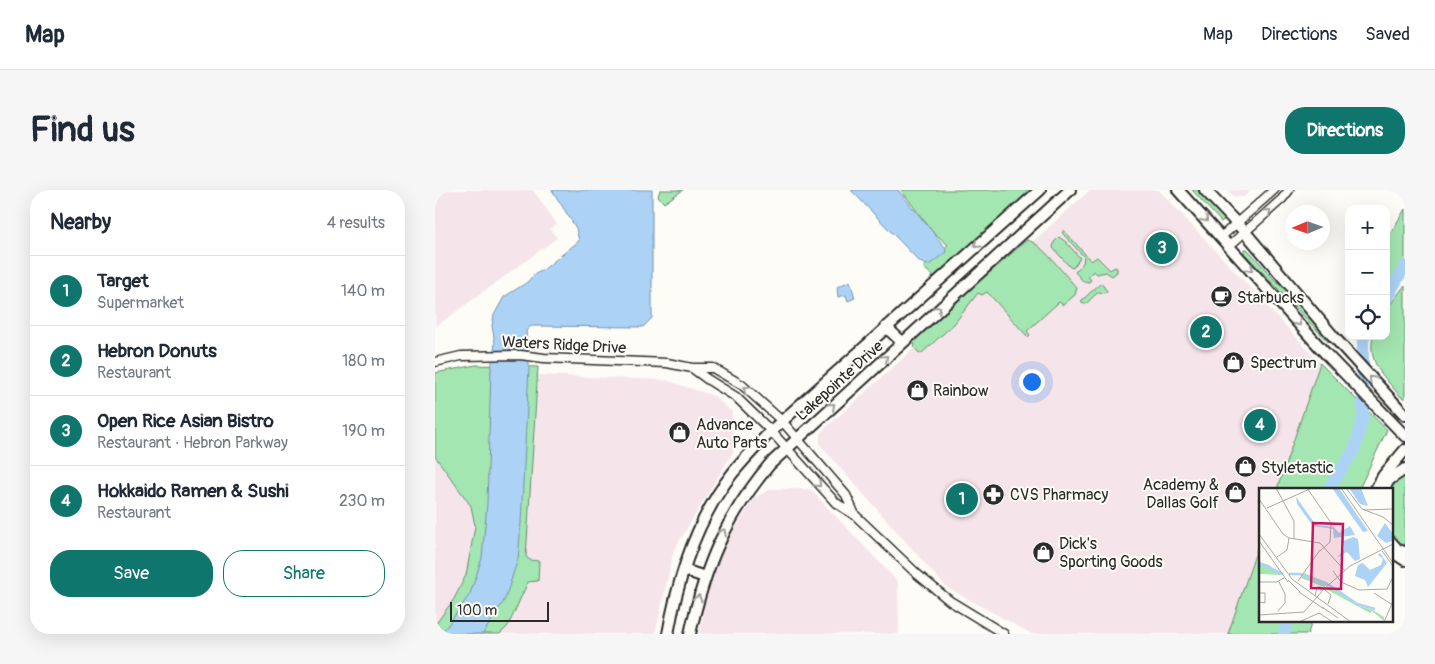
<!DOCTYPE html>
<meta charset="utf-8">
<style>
:root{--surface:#fff;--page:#f6f6f7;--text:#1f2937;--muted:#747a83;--line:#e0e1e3;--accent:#0f766e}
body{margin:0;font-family:Pangolin,sans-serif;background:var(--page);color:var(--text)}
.controls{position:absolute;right:15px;top:15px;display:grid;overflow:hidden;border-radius:10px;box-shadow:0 5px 20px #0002}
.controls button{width:45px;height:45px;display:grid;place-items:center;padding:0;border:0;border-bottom:1px solid var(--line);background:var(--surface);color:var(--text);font:25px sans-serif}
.compass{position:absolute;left:850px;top:15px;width:45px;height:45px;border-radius:50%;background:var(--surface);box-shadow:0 5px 20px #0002;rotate:268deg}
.scale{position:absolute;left:15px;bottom:12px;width:99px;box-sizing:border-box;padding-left:5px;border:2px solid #2b2b2b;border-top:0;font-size:14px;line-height:18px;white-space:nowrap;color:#2b2b2b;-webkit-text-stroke:4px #fdfcf7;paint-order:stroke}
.you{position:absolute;left:596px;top:191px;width:18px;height:18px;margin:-12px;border:4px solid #fff;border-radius:50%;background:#1a73e8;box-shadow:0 0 0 8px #1a73e833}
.badge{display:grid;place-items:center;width:32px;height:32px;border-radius:50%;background:var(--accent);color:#fff;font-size:16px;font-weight:700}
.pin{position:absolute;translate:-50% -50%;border:2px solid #fff;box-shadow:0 1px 5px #0006}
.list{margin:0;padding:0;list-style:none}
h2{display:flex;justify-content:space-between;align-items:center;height:65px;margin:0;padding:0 20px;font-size:21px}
h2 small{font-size:16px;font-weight:400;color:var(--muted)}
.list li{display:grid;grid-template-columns:32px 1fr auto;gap:15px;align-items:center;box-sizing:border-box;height:70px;padding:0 20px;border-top:1px solid var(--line)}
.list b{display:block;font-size:19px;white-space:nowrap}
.list p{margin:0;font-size:16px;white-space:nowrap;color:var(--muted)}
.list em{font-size:16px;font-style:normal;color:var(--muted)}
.actions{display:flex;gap:10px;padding:15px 20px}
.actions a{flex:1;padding:11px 0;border:1px solid var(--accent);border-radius:20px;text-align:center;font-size:18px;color:var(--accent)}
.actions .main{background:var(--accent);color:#fff}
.icon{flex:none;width:28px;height:28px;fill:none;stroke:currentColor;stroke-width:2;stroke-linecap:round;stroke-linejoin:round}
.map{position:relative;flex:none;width:970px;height:444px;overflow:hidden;border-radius:20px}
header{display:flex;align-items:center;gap:30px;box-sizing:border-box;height:70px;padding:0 25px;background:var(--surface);border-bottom:1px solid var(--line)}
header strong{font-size:24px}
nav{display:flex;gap:28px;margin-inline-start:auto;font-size:18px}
.intro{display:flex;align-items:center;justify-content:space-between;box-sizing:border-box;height:120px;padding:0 30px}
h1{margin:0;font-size:35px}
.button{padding:12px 22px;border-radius:20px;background:var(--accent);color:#fff;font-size:18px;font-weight:700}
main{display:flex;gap:30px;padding:0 30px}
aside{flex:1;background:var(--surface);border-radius:20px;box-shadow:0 5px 20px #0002}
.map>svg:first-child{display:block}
.built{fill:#f5e5ea}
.green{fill:#a3e6b1;stroke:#67886e}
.water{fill:#acd3f6;stroke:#7890a5}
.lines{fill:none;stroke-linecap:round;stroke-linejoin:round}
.river{stroke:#acd3f6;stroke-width:12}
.minor-casing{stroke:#2b2b2b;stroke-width:11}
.major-casing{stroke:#2b2b2b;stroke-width:14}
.minor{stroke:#fdfcf7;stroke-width:8}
.major{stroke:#fdfcf7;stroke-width:10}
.oneway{stroke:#9e9e9b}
.labels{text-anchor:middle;stroke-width:4;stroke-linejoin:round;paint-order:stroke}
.poi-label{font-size:16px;fill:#2b2b2b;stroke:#fdfcf7;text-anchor:start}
.street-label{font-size:16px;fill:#2b2b2b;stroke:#fdfcf7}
.inset-river{fill:none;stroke:#acd3f6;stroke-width:2.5}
.inset-road{fill:none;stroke:#a9a8a5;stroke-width:1}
.view{fill:#c2185b;fill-opacity:0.15;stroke:#c2185b;stroke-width:2.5}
.inset-edge{fill:none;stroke:#2b2b2b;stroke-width:2.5}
</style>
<header>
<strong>Map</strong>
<nav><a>Map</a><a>Directions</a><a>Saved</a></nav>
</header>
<div class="intro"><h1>Find us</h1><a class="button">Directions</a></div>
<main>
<aside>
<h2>Nearby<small>4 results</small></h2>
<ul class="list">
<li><span class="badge">1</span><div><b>Target</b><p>Supermarket</p></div><em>140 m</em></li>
<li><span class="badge">2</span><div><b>Hebron Donuts</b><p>Restaurant</p></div><em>180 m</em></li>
<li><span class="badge">3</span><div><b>Open Rice Asian Bistro</b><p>Restaurant · Hebron Parkway</p></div><em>190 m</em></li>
<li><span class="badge">4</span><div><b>Hokkaido Ramen &amp; Sushi</b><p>Restaurant</p></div><em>230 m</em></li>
</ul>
<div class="actions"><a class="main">Save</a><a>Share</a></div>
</aside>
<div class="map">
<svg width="970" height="444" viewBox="0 0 970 444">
<rect width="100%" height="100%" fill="#fdfcf7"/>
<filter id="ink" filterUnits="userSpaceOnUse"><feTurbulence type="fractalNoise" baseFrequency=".02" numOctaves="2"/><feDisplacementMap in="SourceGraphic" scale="10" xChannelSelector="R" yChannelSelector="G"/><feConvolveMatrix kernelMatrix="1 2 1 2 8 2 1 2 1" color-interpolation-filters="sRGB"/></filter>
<g filter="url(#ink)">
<path class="built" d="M 0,0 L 98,0 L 122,34 L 115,39 L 122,48 L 0,137 Z
M 655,0 L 724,0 L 885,173 L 842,299 L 825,299 L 825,350 L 793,444 L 597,444 L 511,397 L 385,255 L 385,243 Z
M 793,0 L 816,0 L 809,7 L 798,6 Z
M 103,185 L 230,190 L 279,206 L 297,222 L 298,262 L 239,360 L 220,444 L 65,444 L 73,436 L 93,392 L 103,391 L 95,370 L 91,367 Z
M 0,266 L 36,316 L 39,338 L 31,385 L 19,409 L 0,435 Z
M 336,299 L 375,299 L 463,392 L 464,444 L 264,444 L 273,398 L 293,350 L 319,308 Z"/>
<path class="green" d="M 225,0 L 248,0 L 229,13 L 223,6 Z
M 466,0 L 598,0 L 501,89 L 488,77 L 513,55 L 497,41 Z
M 757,0 L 763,0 L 790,29 L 786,32 Z
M 970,19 L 970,69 L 951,98 L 951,51 Z
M 629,40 L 656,71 L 662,67 L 675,80 L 680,77 L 682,78 L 682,82 L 677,86 L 671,82 L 662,84 L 659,81 L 653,86 L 656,90 L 654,92 L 648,91 L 640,82 L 648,73 L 649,67 L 629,45 L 627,42 Z
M 624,47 L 631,52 L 645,68 L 638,78 L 635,77 L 618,58 L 619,52 Z
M 592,50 C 605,51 632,88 642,98 L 640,105 L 628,115 L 624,112 L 592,141 L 595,145 L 593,147 L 552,102 L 547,105 L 543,103 L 519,134 L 487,163 L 484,163 L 479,157 L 480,154 L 477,154 L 477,151 C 514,116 554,84 592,50 Z
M 809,59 L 812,59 L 816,63 L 839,89 L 854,101 L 896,149 L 894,153 L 809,63 Z
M 666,93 L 672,101 L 669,103 L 663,102 L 650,115 L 646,111 Z
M 970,95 L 970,209 L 965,206 C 949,186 932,173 938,146 L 951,146 L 951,120 Z
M 885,173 L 952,240 L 924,299 L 842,299 Z
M 41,175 L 103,177 L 91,367 L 95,370 L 104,371 L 103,391 L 93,392 L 73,436 L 65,444 L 0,444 L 0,435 L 19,409 L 31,385 L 40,336 L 36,316 L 0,266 L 0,183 Z
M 970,284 L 970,360 L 956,347 L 956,299 L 955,299 L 964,287 Z
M 825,350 L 825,430 L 877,430 L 873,444 L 793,444 Z"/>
<path class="water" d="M 117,0 L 217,0 L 217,128 L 208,137 L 96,136 L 91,141 L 94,178 L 86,333 L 83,369 L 70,409 L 48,444 L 5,444 L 13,435 L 35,404 L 47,368 L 52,314 L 56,179 L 60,153 L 57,136 L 59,125 L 69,107 L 91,93 L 100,84 L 108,80 L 144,51 L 141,38 Z
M 416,0 L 463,0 L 510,57 L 511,62 L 495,74 L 490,75 L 483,70 Z
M 415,91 L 420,108 L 413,111 L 411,105 L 403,107 L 402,97 Z"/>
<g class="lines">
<path class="river" d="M 951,109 L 970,76
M 894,299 L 920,258 L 928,227 L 928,149 L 930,146
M 849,444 L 852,430"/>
<defs>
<path id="minor" d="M 786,47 L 839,0
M 794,56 L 847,9 L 854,0
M 0,172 L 26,166 L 85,165 L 109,168 L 232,173 L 257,178 L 278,178 L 307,195 L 347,231 L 411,305 L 420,325
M 257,178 L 272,189 L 301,207 L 336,241 L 401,313 L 420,325 L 482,384 L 515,411 L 569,444"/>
<path id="major" d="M 743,0 L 891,164 L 970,246
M 770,0 L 810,42 L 898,146 L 970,225
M 451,137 L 467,152
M 941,299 L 948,286 L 970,260
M 948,299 L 955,289 L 970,279
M 956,352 L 963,360 L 970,362
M 956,361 L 970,370
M 249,380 L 270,387
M 233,444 C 243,388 261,330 297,284 C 309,269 323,255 336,241 L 605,0
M 255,444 C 270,376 290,328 335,274 L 635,0"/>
</defs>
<use href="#minor" class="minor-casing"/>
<use href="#major" class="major-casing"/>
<use href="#minor" class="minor"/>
<use href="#major" class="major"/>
</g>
<defs><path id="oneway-chevron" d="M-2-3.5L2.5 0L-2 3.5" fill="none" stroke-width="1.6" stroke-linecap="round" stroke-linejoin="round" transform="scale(1.25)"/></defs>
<g class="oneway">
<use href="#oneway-chevron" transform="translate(833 22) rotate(-42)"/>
<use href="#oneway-chevron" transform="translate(770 29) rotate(48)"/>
<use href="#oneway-chevron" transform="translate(542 55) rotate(138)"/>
<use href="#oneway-chevron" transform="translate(815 79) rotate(48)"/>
<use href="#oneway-chevron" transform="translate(503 119) rotate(-42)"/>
<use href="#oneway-chevron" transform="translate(863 133) rotate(48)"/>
<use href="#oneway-chevron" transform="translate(450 168) rotate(-42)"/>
<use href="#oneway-chevron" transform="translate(937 189) rotate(-133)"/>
<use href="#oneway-chevron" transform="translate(311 199) rotate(-140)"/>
<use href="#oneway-chevron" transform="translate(397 216) rotate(-42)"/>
<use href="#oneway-chevron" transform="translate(383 294) rotate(47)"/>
<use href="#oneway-chevron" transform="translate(288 342) rotate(-63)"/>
<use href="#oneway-chevron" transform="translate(263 408) rotate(-74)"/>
</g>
</g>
<defs>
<symbol id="cafe-disc" viewBox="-11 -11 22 22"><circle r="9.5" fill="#2b2b2b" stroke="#fdfcf7"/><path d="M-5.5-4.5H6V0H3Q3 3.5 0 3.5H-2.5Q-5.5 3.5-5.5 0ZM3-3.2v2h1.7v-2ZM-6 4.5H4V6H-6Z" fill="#fff"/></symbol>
<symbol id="shop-disc" viewBox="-11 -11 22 22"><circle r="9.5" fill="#2b2b2b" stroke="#fdfcf7"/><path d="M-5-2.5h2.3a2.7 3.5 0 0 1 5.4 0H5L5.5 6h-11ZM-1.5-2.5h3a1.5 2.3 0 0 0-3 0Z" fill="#fff"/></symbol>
<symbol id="pharmacy-disc" viewBox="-11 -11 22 22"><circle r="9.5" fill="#2b2b2b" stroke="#fdfcf7"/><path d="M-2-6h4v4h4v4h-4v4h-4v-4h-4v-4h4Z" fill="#fff"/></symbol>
</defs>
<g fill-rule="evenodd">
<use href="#cafe-disc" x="774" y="94" width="25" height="25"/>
<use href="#shop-disc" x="786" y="160" width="25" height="25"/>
<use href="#shop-disc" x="470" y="188" width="25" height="25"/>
<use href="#shop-disc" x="232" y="230" width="25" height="25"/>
<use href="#shop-disc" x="798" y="264" width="25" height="25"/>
<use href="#shop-disc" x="788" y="290" width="25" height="25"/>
<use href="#pharmacy-disc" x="546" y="292" width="25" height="25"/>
<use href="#shop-disc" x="596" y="350" width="25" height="25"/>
</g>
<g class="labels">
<g class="poi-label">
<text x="802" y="113">Starbucks</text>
<text x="815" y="178">Spectrum</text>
<text x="498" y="206">Rainbow</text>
<text x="261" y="240">Advance<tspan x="261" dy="18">Auto Parts</tspan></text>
<text x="826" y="283">Styletastic</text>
<text x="784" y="300" text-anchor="end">Academy &amp;<tspan x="784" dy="18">Dallas Golf</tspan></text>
<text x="575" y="310">CVS Pharmacy</text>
<text x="624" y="359">Dick's<tspan x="624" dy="18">Sporting Goods</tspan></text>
</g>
<g class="street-label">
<text transform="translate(129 154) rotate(3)" y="6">Waters Ridge Drive</text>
<text transform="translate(404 190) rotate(-42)" y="6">Lakepointe Drive</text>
</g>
</g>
<g transform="translate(824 298)">
<rect width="134" height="134" fill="#fdfcf7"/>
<path d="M 0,74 L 10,77 L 22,87 L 0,86 ZM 45,85 L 70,95 L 65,99 L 42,90 ZM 72,98 L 100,118 L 114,122 L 125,129 L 125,133 L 113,123 L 111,125 L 67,101 Z" fill="#a3e6b1"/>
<path d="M 73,0 L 80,0 L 109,43 L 104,44 ZM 90,0 L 102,0 L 109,18 L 101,16 ZM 37,9 L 57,37 L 75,39 L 80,45 L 91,38 L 96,47 L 75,50 L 74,41 L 54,38 L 38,16 ZM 126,35 L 134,46 L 133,53 L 127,55 L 118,48 ZM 94,49 L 99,51 L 101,71 L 96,73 L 88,64 L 78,70 L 85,61 L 84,53 ZM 121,65 L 128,75 L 109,99 L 106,92 L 96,88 L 99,77 L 104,75 L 111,82 L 122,77 L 124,71 L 119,67 Z" fill="#acd3f6"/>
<path class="inset-river" d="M 0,75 L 24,86M 30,86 L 41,86 L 72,98 L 98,116 L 116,121"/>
<path class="inset-road" d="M 17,0 L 35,33 L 35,51M 48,0 L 72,35 L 71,54 L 61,63M 82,0 L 134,75M 87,0 L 103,21 L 124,29 L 134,37M 0,11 L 24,46 L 30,50 L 61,55 L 86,83M 8,20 L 53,0M 105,22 L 133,21M 0,46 L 33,91 L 92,134M 0,53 L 29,94M 123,63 L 134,78M 18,69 L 28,62 L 30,50M 74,83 L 82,94 L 100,102 L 128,101 L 134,89M 29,92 L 41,104M 39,93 L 61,62M 0,94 L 18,94 L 25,90M 65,101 L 72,107 L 69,116M 40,104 L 65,121M 0,105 L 6,105 L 6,115 L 0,114M 115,105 L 132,116M 56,108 L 58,99 L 62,99 L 62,103M 63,119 L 79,130M 19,123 L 26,115 L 26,106 L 20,94M 0,127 L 45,124 L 65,101 L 91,78 L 134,56M 40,134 L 60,125 L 74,134M 125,134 L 134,113"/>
<path class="view" d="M 54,35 L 84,36 L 82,101 L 52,100 Z"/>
<rect width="134" height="134" class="inset-edge"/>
</g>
</svg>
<div class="controls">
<button>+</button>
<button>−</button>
<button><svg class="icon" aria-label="locate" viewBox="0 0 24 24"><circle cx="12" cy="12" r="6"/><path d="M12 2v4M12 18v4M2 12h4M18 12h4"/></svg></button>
</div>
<svg class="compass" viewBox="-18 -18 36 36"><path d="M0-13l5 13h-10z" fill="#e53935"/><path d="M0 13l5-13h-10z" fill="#747a83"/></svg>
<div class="scale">100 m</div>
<div class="you"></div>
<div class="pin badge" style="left:527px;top:309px">1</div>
<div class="pin badge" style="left:771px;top:142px">2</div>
<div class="pin badge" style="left:727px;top:58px">3</div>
<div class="pin badge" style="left:825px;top:235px">4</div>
</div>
</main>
